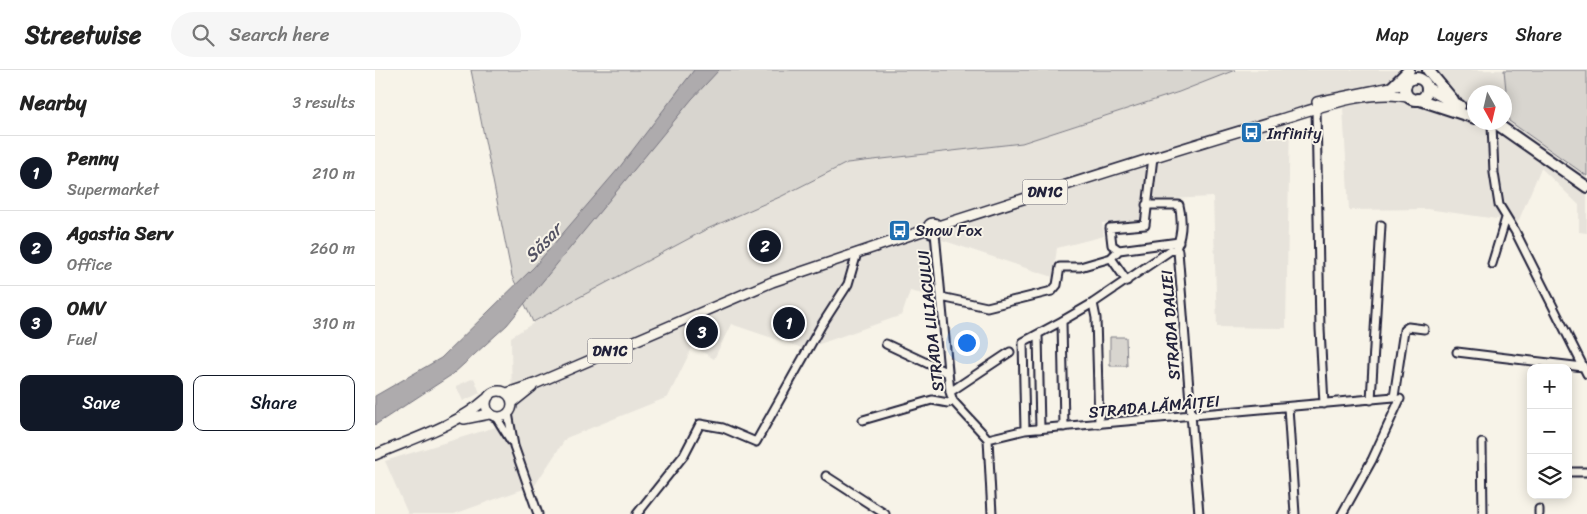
<!DOCTYPE html>
<meta charset="utf-8">
<style>
:root{--surface:#fff;--page:#f6f6f6;--text:#222;--muted:#767676;--line:#e0e0e0;--accent:#111827}
body{margin:0;font-family:Sriracha,sans-serif;background:var(--page);color:var(--text)}
.controls{position:absolute;right:15px;bottom:15px;display:grid;overflow:hidden;border-radius:10px;box-shadow:0 2px 12px #0003}
.controls button{width:45px;height:45px;display:grid;place-items:center;padding:0;border:0;border-bottom:1px solid var(--line);background:var(--surface);color:var(--text);font:25px sans-serif}
.compass{position:absolute;left:1092px;top:15px;width:45px;height:45px;border-radius:50%;background:var(--surface);box-shadow:0 2px 12px #0003;rotate:172deg}
.you{position:absolute;left:591px;top:272px;width:18px;height:18px;margin:-12px;border:4px solid #fff;border-radius:50%;background:#1a73e8;box-shadow:0 0 0 8px #1a73e833}
.badge{display:grid;place-items:center;width:32px;height:32px;border-radius:50%;background:var(--accent);color:#fff;font-size:16px;font-weight:700}
.pin{position:absolute;translate:-50% -50%;border:2px solid #fff;box-shadow:0 1px 5px #0006}
.list{margin:0;padding:0;list-style:none}
h2{display:flex;justify-content:space-between;align-items:center;height:65px;margin:0;padding:0 20px;font-size:21px}
h2 small{font-size:16px;font-weight:400;color:var(--muted)}
.list li{display:grid;grid-template-columns:32px 1fr auto;gap:15px;align-items:center;box-sizing:border-box;height:75px;padding:0 20px;border-top:1px solid var(--line)}
.list b{display:block;font-size:19px;white-space:nowrap}
.list p{margin:0;font-size:16px;white-space:nowrap;color:var(--muted)}
.list em{font-size:16px;font-style:normal;color:var(--muted)}
.actions{display:flex;gap:10px;padding:15px 20px}
.actions a{flex:1;padding:11px 0;border:1px solid var(--accent);border-radius:10px;text-align:center;font-size:18px;color:var(--accent)}
.actions .main{background:var(--accent);color:#fff}
.icon{flex:none;width:28px;height:28px;fill:none;stroke:currentColor;stroke-width:2;stroke-linecap:round;stroke-linejoin:round}
.map{position:relative;flex:none;width:1212px;height:444px;overflow:hidden}
header{display:flex;align-items:center;gap:30px;box-sizing:border-box;height:70px;padding:0 25px;background:var(--surface);border-bottom:1px solid var(--line)}
header strong{font-size:24px}
nav{display:flex;gap:28px;margin-inline-start:auto;font-size:18px}
.search{width:350px;height:45px;background:var(--page);display:flex;align-items:center;gap:12px;box-sizing:border-box;padding:0 18px;border-radius:28px;color:var(--muted);font-size:19px}
main{display:flex}
aside{flex:1;background:var(--surface)}
.map>svg:first-child{display:block}
.built{fill:#e7e3db;fill-rule:evenodd}
.green{fill:#d8d5cf;stroke:#7d7c85}
.water{fill:#aeabad;stroke:#76747f}
.lines{fill:none;stroke-linecap:round;stroke-linejoin:round}
.minor-casing{stroke:#22223b;stroke-width:11}
.major-casing{stroke:#22223b;stroke-width:12}
.highway-casing{stroke:#22223b;stroke-width:14}
.minor{stroke:#f7f3e8;stroke-width:7}
.major{stroke:#f7f3e8;stroke-width:9}
.highway{stroke:#f7f3e8;stroke-width:10}
.labels{text-anchor:middle;stroke-width:4;stroke-linejoin:round;paint-order:stroke}
.shield{fill:#f7f3e8;stroke:#62616f;stroke-width:1}
.shield-label{font-size:15px;font-weight:bold;fill:#22223b}
.poi-label{font-size:16px;fill:#22223b;stroke:#f7f3e8;text-anchor:start}
.street-label{font-size:16px;fill:#22223b;stroke:#f7f3e8}
.water-label{font-size:18px;font-style:italic;fill:#535263;stroke:#f7f3e8}
</style>
<header>
<strong>Streetwise</strong>
<div class="search"><svg class="icon" aria-label="search" viewBox="0 0 24 24"><circle cx="10" cy="10" r="6"/><path d="M15 15l6 6"/></svg>Search here</div>
<nav><a>Map</a><a>Layers</a><a>Share</a></nav>
</header>
<main>
<aside>
<h2>Nearby<small>3 results</small></h2>
<ul class="list">
<li><span class="badge">1</span><div><b>Penny</b><p>Supermarket</p></div><em>210 m</em></li>
<li><span class="badge">2</span><div><b>Agastia Serv</b><p>Office</p></div><em>260 m</em></li>
<li><span class="badge">3</span><div><b>OMV</b><p>Fuel</p></div><em>310 m</em></li>
</ul>
<div class="actions"><a class="main">Save</a><a>Share</a></div>
</aside>
<div class="map">
<svg width="1212" height="444" viewBox="0 0 1212 444">
<rect width="100%" height="100%" fill="#f7f3e8"/>
<filter id="ink" filterUnits="userSpaceOnUse"><feTurbulence type="fractalNoise" baseFrequency=".02" numOctaves="2"/><feDisplacementMap in="SourceGraphic" scale="10" xChannelSelector="R" yChannelSelector="G"/><feConvolveMatrix kernelMatrix="1 2 1 2 8 2 1 2 1" color-interpolation-filters="sRGB"/></filter>
<g filter="url(#ink)">
<path class="built" d="M 860,0 L 1129,0 L 1134,51 L 1212,106 L 1212,163 L 1204,162 L 1204,135 L 1166,98 L 1143,152 L 1052,139 L 974,140 L 968,38 L 915,52 L 911,258 L 842,257 L 838,127 L 769,130 L 766,150 L 727,153 L 729,166 L 682,178 L 678,207 L 558,167 L 564,228 L 535,221 L 527,245 L 430,279 L 356,254 L 339,289 L 318,276 L 293,327 L 191,368 L 160,415 L 79,444 L 33,444 L 10,391 L 137,352 L 136,267 L 189,234 L 330,160 L 407,126 L 472,93 L 647,73 L 804,22 ZM 1100,22 L 1130,22 L 1130,52 L 1100,52 Z
M 99,308 L 105,323 L 88,331 L 81,316 Z"/>
<path class="green" d="M 96,0 L 860,0 L 804,22 L 647,73 L 472,93 L 407,126 L 330,160 L 158,252 L 137,206 Z
M 1129,0 L 1212,0 L 1212,106 L 1134,51 Z
M 735,267 L 751,267 L 752,296 L 735,296 Z"/>
<path class="water" d="M 319,0 L 344,0 L 317,29 L 132,255 L 78,304 L 0,355 L 0,326 L 66,288 L 159,197 L 244,98 Z"/>
<g class="lines">
<defs>
<path id="minor" d="M 941,38 L 945,259 L 949,334
M 1117,55 L 1119,103 L 1124,135 L 1140,161 L 1212,304
M 771,135 L 804,135 C 808,151 807,164 801,179
M 560,163 L 575,322 L 578,331 L 613,369 L 617,444
M 744,180 L 804,172
M 736,188 L 744,180 L 737,175 L 735,158 L 770,155 L 778,87
M 1117,194 L 1131,148
M 566,227 L 612,237 L 677,221 L 682,215 L 685,197 L 705,197 L 736,188 L 752,211
M 718,233 L 721,248 L 724,354
M 663,264 L 665,359
M 511,274 L 573,303
M 1082,282 L 1208,297
M 575,322 L 635,282
M 996,330 L 1006,155
M 913,337 L 920,444
M 133,343 L 139,376 L 163,444
M 121,347 L 136,371
M 488,350 L 557,330 L 573,333 L 578,331
M 689,357 L 687,251 L 718,233 L 796,180 L 803,181 L 824,444
M 650,360 L 648,272 L 687,251
M 613,369 L 650,360 L 1019,327 L 1029,260 L 1033,257 L 1049,259
M 1107,373 L 1108,444
M 1193,402 L 1212,402
M 451,406 L 510,444
M 262,444 L 309,385 L 325,354 L 348,358 L 381,372 L 446,256 L 473,214 L 482,183
M 967,444 L 997,390 L 1025,329
M 1164,444 L 1164,439"/>
<path id="major" d="M 942,32 L 1031,14
M553 158a5 5 0 1 1 10 0a5 5 0 1 1-10 0Z
M 563,156 C 677,120 791,82 906,49 C 943,38 998,17 1036,28
M111 334a13 13 0 1 1 26 0a13 13 0 1 1-26 0Z
M 132,323 L 162,313 L 397,212 L 553,159
M 137,333 L 157,317
M 89,349 L 114,344
M 0,385 C 36,369 81,356 111,329"/>
<path id="highway" d="M 1053,0 L 1078,30
M1030 19a11 11 0 1 1 22 0a11 11 0 1 1-22 0Z
M 1016,18 L 1034,0
M 1052,18 L 1085,36
M 1042,29 L 1100,48
M 1119,52 L 1212,117"/>
</defs>
<use href="#minor" class="minor-casing"/>
<use href="#major" class="major-casing"/>
<use href="#highway" class="highway-casing"/>
<use href="#minor" class="minor"/>
<use href="#major" class="major"/>
<use href="#highway" class="highway"/>
</g>
</g>
<defs>
<symbol id="bus-square" viewBox="-11 -11 22 22"><rect x="-9" y="-9" width="18" height="18" rx="4" fill="#1f6fb2" stroke="#f7f3e8"/><path d="M-5-6H5V4H4V6H2V4H-2V6H-4V4H-5ZM-3.5-4V0h7V-4ZM-3.5 1.2v1.5H-2V1.2ZM2 1.2v1.5H3.5V1.2Z" fill="#fff"/></symbol>
</defs>
<g fill-rule="evenodd">
<use href="#bus-square" x="864" y="50" width="25" height="25"/>
<use href="#bus-square" x="512" y="148" width="25" height="25"/>
</g>
<g class="labels">
<g class="shield">
<rect x="647.5" y="109.5" width="45" height="25" rx="4"/>
<rect x="212.5" y="268.5" width="45" height="25" rx="4"/>
</g>
<g class="shield-label">
<text x="670" y="127">DN1C</text>
<text x="235" y="286">DN1C</text>
</g>
<g class="poi-label">
<text x="892" y="69">Infinity</text>
<text x="540" y="166">Snow Fox</text>
</g>
<g class="street-label">
<text transform="translate(555 251) rotate(-96)" y="6">STRADA LILIACULUI</text>
<text transform="translate(795 255) rotate(-94)" y="6">STRADA DALIEI</text>
<text transform="translate(779 336) rotate(-5)" y="6">STRADA LĂMÂIȚEI</text>
</g>
<g class="water-label">
<text transform="translate(168 173) rotate(-47)" y="6">Săsar</text>
</g>
</g>
</svg>
<div class="controls">
<button>+</button>
<button>−</button>
<button><svg class="icon" aria-label="layers" viewBox="0 0 24 24"><path d="M12 4l9 5-9 5-9-5zM3 14l9 5 9-5"/></svg></button>
</div>
<svg class="compass" viewBox="-18 -18 36 36"><path d="M0-13l5 13h-10z" fill="#e53935"/><path d="M0 13l5-13h-10z" fill="#767676"/></svg>
<div class="you"></div>
<div class="pin badge" style="left:414px;top:253px">1</div>
<div class="pin badge" style="left:390px;top:176px">2</div>
<div class="pin badge" style="left:327px;top:262px">3</div>
</div>
</main>
